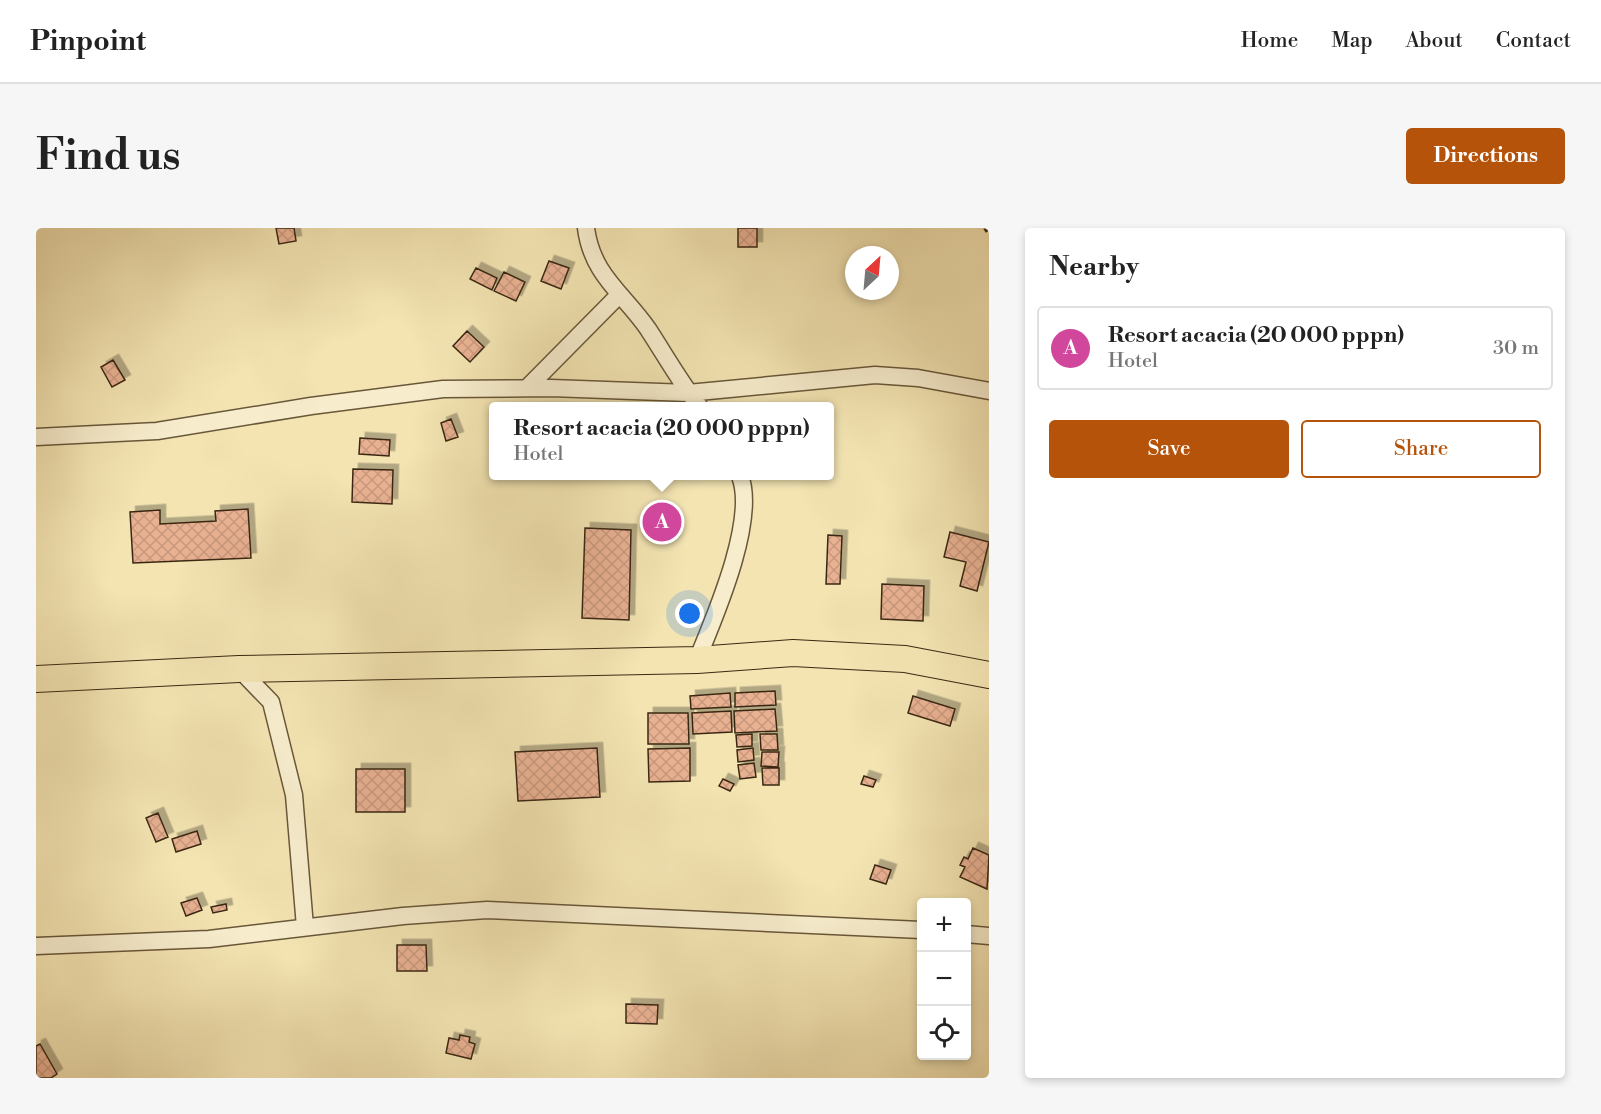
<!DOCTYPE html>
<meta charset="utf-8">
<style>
:root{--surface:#fff;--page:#f6f6f6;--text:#222;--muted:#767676;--line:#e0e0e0;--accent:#b45309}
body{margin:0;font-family:"Libre Bodoni",serif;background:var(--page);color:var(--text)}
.controls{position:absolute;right:18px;bottom:18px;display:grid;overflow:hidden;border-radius:6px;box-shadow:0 3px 9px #0003}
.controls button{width:54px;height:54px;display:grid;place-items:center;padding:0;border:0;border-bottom:2px solid var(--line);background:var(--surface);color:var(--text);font:30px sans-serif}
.compass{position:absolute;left:809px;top:18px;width:54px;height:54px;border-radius:50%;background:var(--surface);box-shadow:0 3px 9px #0003;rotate:26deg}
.you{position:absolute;left:654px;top:386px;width:21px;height:21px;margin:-15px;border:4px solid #fff;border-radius:50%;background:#1a73e8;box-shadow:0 0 0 9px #1a73e833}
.badge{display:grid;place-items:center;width:39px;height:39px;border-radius:50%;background:var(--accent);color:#fff;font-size:20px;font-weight:700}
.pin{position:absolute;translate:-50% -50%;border:3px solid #fff;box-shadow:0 2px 6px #0006}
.popup{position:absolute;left:453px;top:174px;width:345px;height:78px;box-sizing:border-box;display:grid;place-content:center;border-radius:6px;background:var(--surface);filter:drop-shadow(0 2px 4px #0005);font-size:20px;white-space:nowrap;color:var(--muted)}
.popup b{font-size:22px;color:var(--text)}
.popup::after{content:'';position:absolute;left:50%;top:100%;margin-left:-12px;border:12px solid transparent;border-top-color:var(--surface)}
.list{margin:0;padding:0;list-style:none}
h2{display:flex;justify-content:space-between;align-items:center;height:78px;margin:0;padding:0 24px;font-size:26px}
h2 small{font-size:20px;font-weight:400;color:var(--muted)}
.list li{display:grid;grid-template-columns:39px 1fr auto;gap:18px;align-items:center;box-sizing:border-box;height:84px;margin:0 12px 12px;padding:0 12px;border:2px solid var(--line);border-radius:6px}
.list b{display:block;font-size:22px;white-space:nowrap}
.list p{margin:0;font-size:20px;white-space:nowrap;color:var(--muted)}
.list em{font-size:20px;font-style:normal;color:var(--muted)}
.actions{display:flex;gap:12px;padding:18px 24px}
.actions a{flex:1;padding:14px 0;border:2px solid var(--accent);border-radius:6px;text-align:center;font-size:21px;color:var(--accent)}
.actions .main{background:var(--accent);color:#fff}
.icon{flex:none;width:33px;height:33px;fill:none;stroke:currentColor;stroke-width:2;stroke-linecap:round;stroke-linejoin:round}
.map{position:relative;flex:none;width:953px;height:850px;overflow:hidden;border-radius:6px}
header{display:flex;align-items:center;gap:36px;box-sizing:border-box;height:84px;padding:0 30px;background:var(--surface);border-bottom:2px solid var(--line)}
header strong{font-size:28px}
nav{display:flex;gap:33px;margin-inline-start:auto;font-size:21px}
.intro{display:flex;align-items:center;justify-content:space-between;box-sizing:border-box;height:144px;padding:0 36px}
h1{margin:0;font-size:42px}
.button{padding:15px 27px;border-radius:6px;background:var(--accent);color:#fff;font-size:21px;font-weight:700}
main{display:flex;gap:36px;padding:0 36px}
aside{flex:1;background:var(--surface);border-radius:6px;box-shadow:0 3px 9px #0003}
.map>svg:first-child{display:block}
.building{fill:url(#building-cross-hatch);stroke:#3b2812;stroke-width:1.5;filter:url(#shadow)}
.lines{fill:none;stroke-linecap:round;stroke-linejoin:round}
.street-casing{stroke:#69573a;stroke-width:19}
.primary-casing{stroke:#3b2812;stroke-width:28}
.path{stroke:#3b2812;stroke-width:4;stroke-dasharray:4.5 3;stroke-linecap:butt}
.street{stroke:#f7edcd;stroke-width:16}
.primary{stroke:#f3e4b2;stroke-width:26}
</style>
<header>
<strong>Pinpoint</strong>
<nav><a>Home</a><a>Map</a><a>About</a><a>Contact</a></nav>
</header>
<div class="intro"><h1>Find us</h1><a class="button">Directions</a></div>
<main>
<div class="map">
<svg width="953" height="850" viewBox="0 0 953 850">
<defs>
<pattern id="building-cross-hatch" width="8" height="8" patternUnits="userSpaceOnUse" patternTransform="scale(1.5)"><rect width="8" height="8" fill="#e8b192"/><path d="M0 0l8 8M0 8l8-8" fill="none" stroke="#c8987d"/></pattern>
<filter id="shadow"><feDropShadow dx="5.5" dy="-5.5" stdDeviation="0" flood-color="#0004"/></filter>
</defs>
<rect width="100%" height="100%" fill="#f3e4b2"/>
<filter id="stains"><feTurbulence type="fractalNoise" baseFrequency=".00333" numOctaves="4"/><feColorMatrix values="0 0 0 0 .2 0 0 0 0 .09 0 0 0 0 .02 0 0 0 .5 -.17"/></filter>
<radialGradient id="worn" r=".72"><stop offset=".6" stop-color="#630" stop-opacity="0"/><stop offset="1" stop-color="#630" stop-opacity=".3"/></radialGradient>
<path class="building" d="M 240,0 L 258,0 L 260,13 L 243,16 Z
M 702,0 L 721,0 L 721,19 L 702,19 Z
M 513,33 L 533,40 L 525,61 L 505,53 Z
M 440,40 L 461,50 L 456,62 L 434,51 Z
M 468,44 L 489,54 L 480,73 L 458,63 Z
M 431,103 L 448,119 L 434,134 L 417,118 Z
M 77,132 L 89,152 L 76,159 L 65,139 Z
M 415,191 L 422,209 L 410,213 L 405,195 Z
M 324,210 L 354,212 L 353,228 L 323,226 Z
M 317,241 L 357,242 L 356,276 L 316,274 Z
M 212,281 L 215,330 L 97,335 L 94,284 L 124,282 L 124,296 L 180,293 L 179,283 Z
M 549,300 L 595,302 L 593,392 L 546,390 Z
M 914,304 L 953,314 L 941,363 L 924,358 L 930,334 L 908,329 Z
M 792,307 L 806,308 L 804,356 L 790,356 Z
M 846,356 L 888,358 L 887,393 L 845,391 Z
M 739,463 L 740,477 L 699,479 L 699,465 Z
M 694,465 L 695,479 L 655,481 L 654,468 Z
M 877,468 L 919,481 L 914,498 L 872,485 Z
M 739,481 L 741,503 L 699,505 L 698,483 Z
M 695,483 L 696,504 L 657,506 L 656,485 Z
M 612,485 L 652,485 L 653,516 L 612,516 Z
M 716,506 L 716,518 L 701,519 L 700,507 Z
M 724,506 L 741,506 L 742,522 L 725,522 Z
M 561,520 L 564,569 L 482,573 L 479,524 Z
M 654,520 L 654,553 L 613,554 L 612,521 Z
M 717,520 L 718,532 L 702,534 L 701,522 Z
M 726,524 L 743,524 L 742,539 L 725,538 Z
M 718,535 L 720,549 L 704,551 L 702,537 Z
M 726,540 L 743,540 L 743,557 L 727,557 Z
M 320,541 L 369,541 L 369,584 L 320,584 Z
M 828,548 L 840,552 L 837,559 L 825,556 Z
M 687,551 L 698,556 L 694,563 L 683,558 Z
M 122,585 L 132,609 L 120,614 L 110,590 Z
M 161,603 L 165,616 L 140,624 L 136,611 Z
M 937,620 L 953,627 L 951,661 L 924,649 L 929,639 L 924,637 L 928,629 L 932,631 Z
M 839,637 L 855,642 L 850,656 L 834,651 Z
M 161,670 L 166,682 L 150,688 L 145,675 Z
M 190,676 L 191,682 L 177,685 L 175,679 Z
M 361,717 L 390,717 L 391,743 L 361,743 Z
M 590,776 L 622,777 L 621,796 L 590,795 Z
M 424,807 L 434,809 L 433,814 L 439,816 L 435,831 L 410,825 L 413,810 L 423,812 Z
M 4,816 L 21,846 L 15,850 L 0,850 L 0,818 Z"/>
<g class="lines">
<defs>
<path id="street" d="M 550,0 C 556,47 587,65 612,101 C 629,127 644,154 663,178
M 491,160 L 582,68
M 0,209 L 121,203 L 275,178 L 407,161 L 515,160 L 652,165 L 839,147 L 882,150 L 953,163
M 661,432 C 679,388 721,292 704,248
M 203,441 L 235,474 L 258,567 L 269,699
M 930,706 L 953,708
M 0,718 L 173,711 L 367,688 L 451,682 L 885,702"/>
<path id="primary" d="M 0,451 L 203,441 L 661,432 L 757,425 L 869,431 L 953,447"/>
</defs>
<use href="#street" class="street-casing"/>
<use href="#primary" class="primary-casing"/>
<path class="path" d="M 949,0 L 953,6"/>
<use href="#street" class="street"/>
<use href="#primary" class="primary"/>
</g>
<rect width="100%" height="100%" filter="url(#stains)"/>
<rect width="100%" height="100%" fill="url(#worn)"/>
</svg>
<div class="controls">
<button>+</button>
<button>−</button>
<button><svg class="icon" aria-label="locate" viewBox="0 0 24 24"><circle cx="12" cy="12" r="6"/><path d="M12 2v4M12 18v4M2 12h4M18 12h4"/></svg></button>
</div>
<svg class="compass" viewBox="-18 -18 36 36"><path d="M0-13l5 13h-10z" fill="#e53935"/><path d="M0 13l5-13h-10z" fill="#767676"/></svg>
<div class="you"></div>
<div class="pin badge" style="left:626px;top:294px;background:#d1479c">A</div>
<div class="popup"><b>Resort acacia (20 000 pppn)</b>Hotel</div>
</div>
<aside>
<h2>Nearby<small></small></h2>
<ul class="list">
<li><span class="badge" style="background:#d1479c">A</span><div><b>Resort acacia (20 000 pppn)</b><p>Hotel</p></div><em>30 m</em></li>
</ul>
<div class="actions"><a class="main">Save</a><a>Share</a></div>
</aside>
</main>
